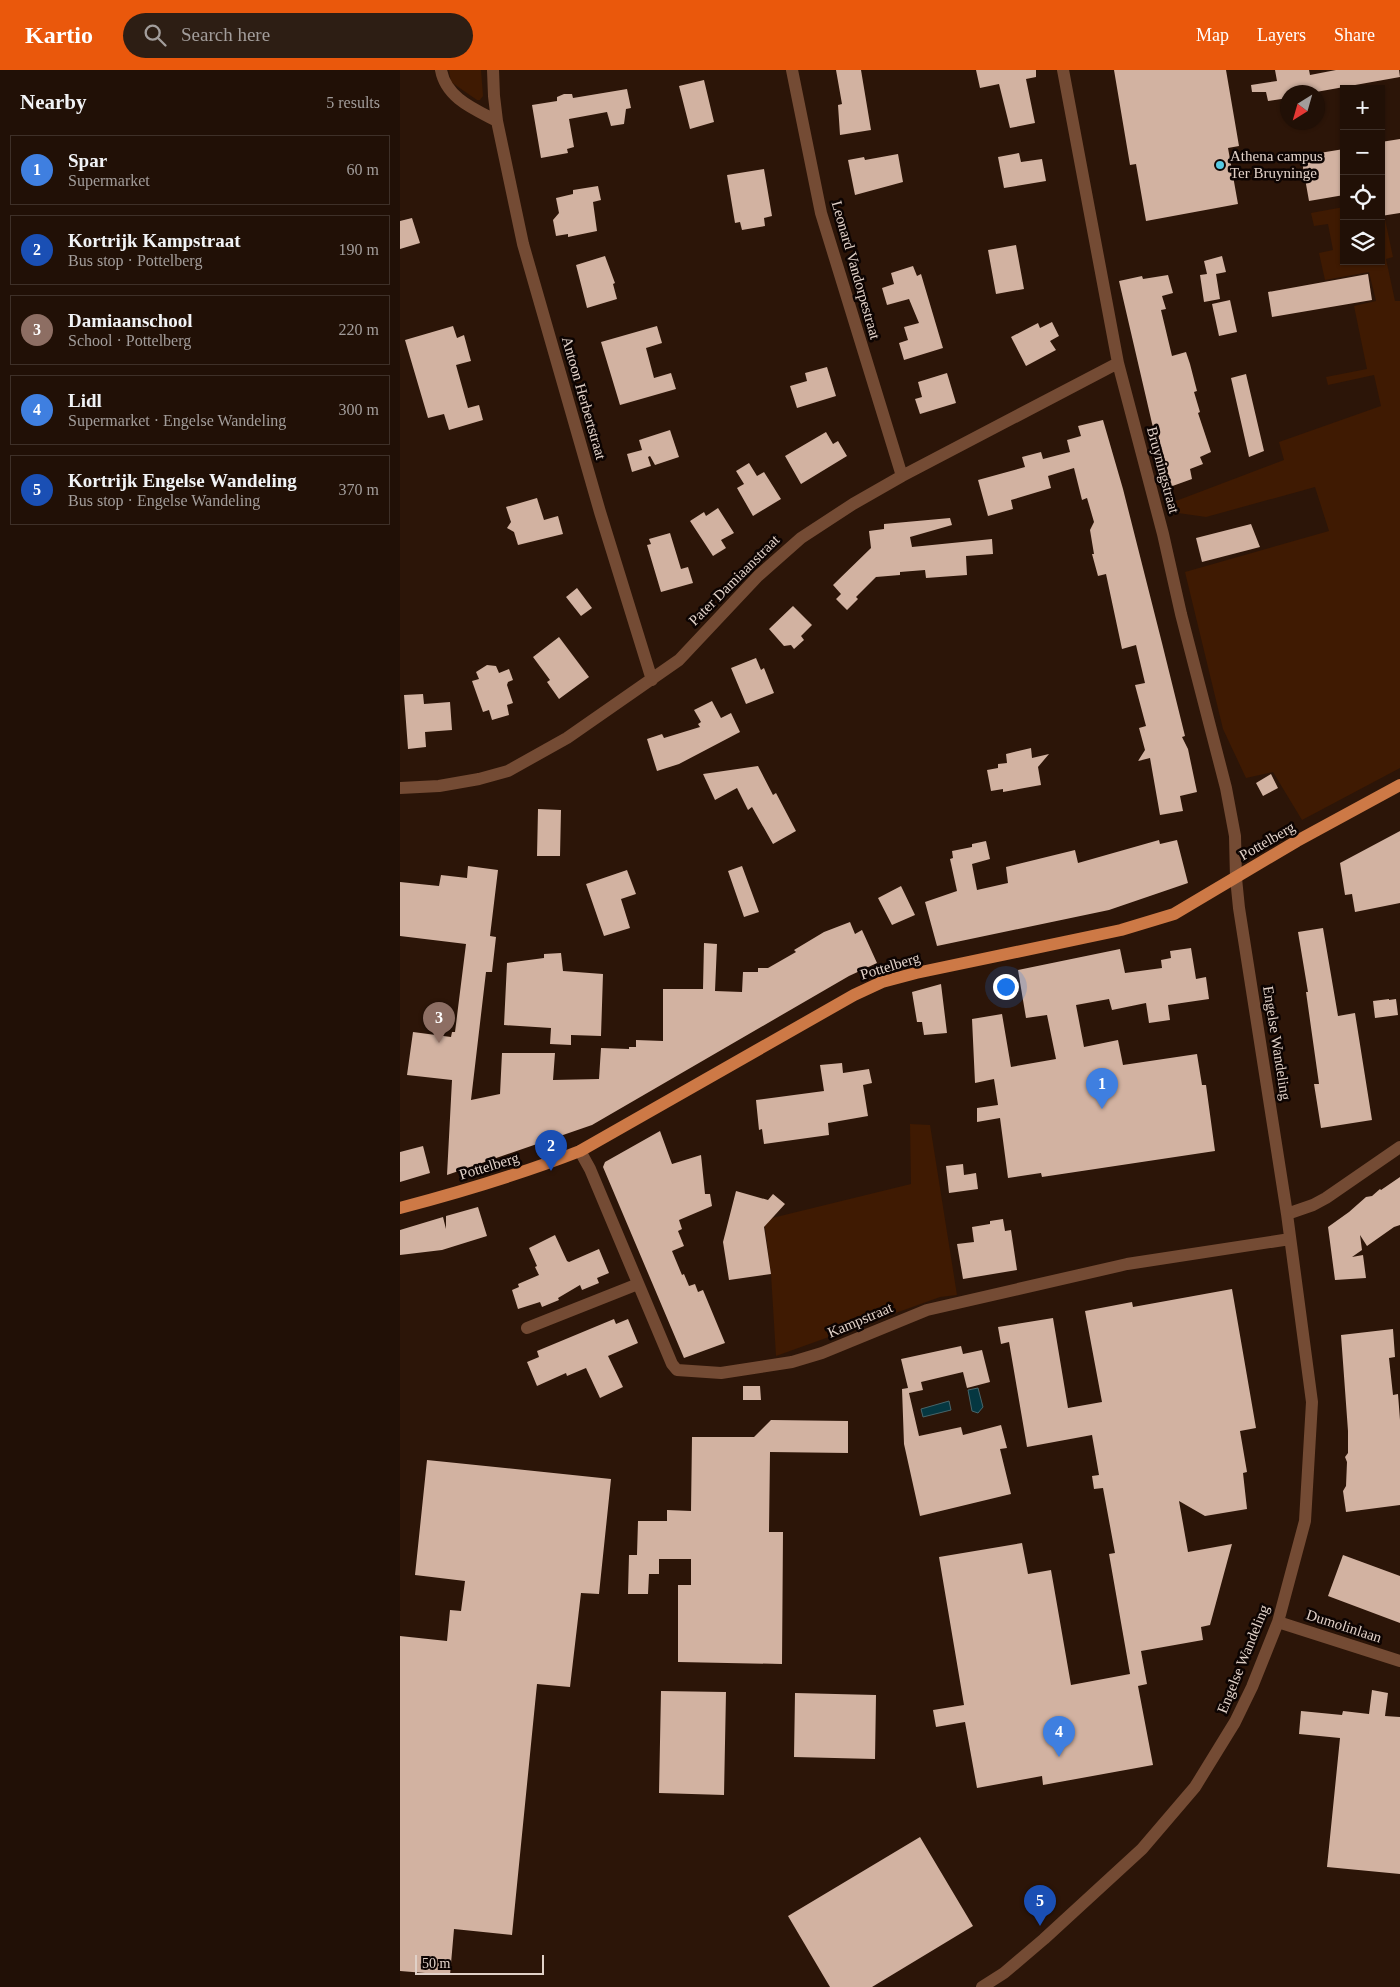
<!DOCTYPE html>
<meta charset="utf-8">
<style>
:root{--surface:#211006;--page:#2d1e14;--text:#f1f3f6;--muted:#a29d9b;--line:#3e3028;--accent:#ea580c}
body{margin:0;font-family:Georgia,serif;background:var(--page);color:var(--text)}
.controls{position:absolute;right:15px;top:15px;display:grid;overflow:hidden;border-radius:0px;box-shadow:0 1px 4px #0004}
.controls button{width:45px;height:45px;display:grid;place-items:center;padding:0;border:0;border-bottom:1px solid var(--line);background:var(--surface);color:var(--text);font:25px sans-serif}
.compass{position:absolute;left:880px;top:15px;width:45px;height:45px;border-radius:50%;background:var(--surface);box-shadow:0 1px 4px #0004;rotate:217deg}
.scale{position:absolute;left:15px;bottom:12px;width:129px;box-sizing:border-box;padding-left:5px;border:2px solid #e1d1c8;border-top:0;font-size:14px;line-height:18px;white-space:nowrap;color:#e1d1c8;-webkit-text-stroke:4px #0d0402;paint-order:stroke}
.you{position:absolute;left:605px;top:916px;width:18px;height:18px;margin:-12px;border:4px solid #fff;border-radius:50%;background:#1a73e8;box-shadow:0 0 0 8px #1a73e833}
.badge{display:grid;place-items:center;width:32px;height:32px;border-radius:50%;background:var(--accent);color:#fff;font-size:16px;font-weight:700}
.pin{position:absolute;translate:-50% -41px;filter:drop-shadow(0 1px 2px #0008)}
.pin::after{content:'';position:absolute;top:26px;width:18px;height:15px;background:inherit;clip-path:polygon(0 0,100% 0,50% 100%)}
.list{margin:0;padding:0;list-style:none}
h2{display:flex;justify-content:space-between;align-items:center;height:65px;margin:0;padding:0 20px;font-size:21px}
h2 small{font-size:16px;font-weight:400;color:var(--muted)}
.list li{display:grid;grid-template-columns:32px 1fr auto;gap:15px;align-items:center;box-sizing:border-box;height:70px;margin:0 10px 10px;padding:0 10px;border:1px solid var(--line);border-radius:0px}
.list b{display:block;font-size:19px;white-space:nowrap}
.list p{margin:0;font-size:16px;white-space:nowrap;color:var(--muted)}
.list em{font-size:16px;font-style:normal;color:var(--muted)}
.icon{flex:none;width:28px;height:28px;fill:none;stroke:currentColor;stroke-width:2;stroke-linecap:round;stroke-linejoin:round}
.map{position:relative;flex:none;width:1000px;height:1917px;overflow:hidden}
header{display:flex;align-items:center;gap:30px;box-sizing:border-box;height:70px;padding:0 25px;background:var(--accent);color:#fff}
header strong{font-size:24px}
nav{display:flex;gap:28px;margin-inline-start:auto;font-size:18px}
.search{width:350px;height:45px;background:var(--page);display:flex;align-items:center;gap:12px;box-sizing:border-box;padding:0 18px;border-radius:28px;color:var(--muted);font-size:19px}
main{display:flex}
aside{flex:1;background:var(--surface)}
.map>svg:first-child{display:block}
.green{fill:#3f1a02}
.water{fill:#053741;stroke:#47656a}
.building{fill:#d2b2a1}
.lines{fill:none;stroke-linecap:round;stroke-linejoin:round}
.street{stroke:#744b34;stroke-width:12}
.primary{stroke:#cd7946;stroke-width:12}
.poi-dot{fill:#57c9e2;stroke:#0d0402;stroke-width:2}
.labels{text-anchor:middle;stroke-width:5;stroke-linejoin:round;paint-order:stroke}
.poi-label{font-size:15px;fill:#e1d1c8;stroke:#0d0402;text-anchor:start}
.street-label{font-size:15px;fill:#e1d1c8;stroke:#0d0402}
</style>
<header>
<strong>Kartio</strong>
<div class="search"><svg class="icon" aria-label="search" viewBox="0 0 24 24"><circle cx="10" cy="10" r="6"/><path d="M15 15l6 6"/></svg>Search here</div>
<nav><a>Map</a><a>Layers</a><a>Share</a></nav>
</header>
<main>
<aside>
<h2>Nearby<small>5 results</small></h2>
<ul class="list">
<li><span class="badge" style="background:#3f7fe0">1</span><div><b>Spar</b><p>Supermarket</p></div><em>60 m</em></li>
<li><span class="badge" style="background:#1a4fb4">2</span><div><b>Kortrijk Kampstraat</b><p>Bus stop · Pottelberg</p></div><em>190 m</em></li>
<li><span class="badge" style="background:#8d6e63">3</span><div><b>Damiaanschool</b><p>School · Pottelberg</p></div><em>220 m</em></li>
<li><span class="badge" style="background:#3f7fe0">4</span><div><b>Lidl</b><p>Supermarket · Engelse Wandeling</p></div><em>300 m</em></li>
<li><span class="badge" style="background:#1a4fb4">5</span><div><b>Kortrijk Engelse Wandeling</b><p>Bus stop · Engelse Wandeling</p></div><em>370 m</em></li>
</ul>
</aside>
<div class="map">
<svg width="1000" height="1917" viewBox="0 0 1000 1917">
<rect width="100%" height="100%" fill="#2c1508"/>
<path class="green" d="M 49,0 L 81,0 L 83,26 L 80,30 L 77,30 L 51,12 Z
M 944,137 L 944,191 L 981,191 L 981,150 L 985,149 L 993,187 L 986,189 L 995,231 L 1000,231 L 1000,698 L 902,750 L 873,702 L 846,708 L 823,659 L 785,502 L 929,461 L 915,417 L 806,447 L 771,442 L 768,434 L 884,390 L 879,372 L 981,336 L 974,305 L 928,315 L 926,307 L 967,299 L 954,236 L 976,231 L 969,202 L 925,210 L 919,183 L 933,180 L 928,154 L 914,156 L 911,143 Z
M 510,1054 L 530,1055 L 557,1225 L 540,1227 L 376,1286 L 371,1204 L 364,1150 L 511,1114 Z"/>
<path class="water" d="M 578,1318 L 583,1337 L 578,1343 L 572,1341 L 568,1320 Z
M 549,1331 L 551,1340 L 523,1347 L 521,1339 Z"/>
<path class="building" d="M 436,0 L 461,0 L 471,60 L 440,65 L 438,35 L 442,34 Z
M 576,0 L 636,0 L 636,7 L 626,9 L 635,53 L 610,58 L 599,14 L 580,18 Z
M 714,0 L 826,0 L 839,76 L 828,78 L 838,134 L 746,151 L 736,94 L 730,95 Z
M 875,0 L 909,0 L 910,5 L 936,0 L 999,0 L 1000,7 L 916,22 L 888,22 L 888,28 L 868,31 L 866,22 L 852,22 L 851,15 L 877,11 Z
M 304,10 L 314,52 L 290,59 L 279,16 Z
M 227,19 L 231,38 L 226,39 L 224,54 L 211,56 L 207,42 L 169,49 L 174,77 L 167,79 L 168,83 L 141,88 L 132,35 L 157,31 L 157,27 L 164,24 L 172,24 L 173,28 Z
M 1000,69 L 1000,143 L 981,146 L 981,72 Z
M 944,79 L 944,125 L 909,131 L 901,86 Z
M 619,83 L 621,92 L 642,89 L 646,111 L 604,118 L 598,87 Z
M 498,84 L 503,112 L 455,125 L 448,90 L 464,87 L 465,90 Z
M 364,99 L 372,146 L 364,148 L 365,156 L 342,160 L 340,152 L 335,153 L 327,105 Z
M 198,116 L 201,130 L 193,132 L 197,161 L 168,167 L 168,164 L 156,166 L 153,150 L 159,143 L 156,128 L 173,124 L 173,120 Z
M 12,148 L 20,173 L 0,179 L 0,151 Z
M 616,175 L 624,219 L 596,224 L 588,180 Z
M 205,186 L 215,213 L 213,214 L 217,229 L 187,238 L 176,195 Z
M 822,186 L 826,202 L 816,204 L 820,229 L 804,232 L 800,205 L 807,204 L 804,191 Z
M 513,196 L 517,206 L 521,204 L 543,278 L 504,290 L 499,273 L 508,270 L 504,257 L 519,253 L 509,229 L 487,235 L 482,218 L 494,214 L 491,203 Z
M 968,204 L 972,230 L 872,247 L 868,222 Z
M 768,205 L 773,223 L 762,226 L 766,239 L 761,240 L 772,286 L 786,282 L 790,294 L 797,321 L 794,322 L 800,342 L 798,343 L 811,382 L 800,387 L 803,394 L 790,399 L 792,409 L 767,418 L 719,211 L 742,206 L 743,209 Z
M 830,230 L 837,262 L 819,266 L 812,234 Z
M 652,252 L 659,266 L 650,271 L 656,280 L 626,296 L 611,267 L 638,253 L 640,258 Z
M 53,256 L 57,268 L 64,265 L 71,291 L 56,295 L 68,338 L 79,335 L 83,350 L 49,360 L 44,344 L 28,348 L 5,270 Z
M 257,256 L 262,273 L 246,278 L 254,308 L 271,303 L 276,319 L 220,335 L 201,272 Z
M 427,297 L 436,326 L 397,338 L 390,316 L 407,311 L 405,303 Z
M 547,303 L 556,333 L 520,344 L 515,329 L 522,327 L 518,312 Z
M 846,304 L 864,381 L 849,387 L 831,308 Z
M 703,350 L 723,419 L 762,573 L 785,666 L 782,667 L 788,679 L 797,722 L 780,726 L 783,741 L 760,745 L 750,688 L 738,691 L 745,680 L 739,658 L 746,656 L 735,615 L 745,613 L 736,575 L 722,579 L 706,504 L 698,506 L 692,484 L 694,484 L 690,460 L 694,452 L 687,428 L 682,430 L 674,398 L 648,406 L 651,418 L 611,430 L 613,439 L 588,446 L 578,410 L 625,397 L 622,387 L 641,382 L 643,389 L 670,382 L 667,370 L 681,366 L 678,356 Z
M 270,360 L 279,387 L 255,395 L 250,386 L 248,387 L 251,396 L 232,402 L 227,384 L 242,380 L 239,370 Z
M 426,362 L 433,374 L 438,371 L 447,386 L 401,414 L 385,386 Z
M 349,393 L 357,406 L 364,402 L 381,429 L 353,446 L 337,418 L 344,414 L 336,401 Z
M 137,428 L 144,450 L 158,446 L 163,464 L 118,475 L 114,462 L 107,458 L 111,452 L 106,437 Z
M 318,438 L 334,463 L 321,470 L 326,478 L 313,486 L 290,451 L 304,442 L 306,446 Z
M 550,448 L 552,455 L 510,467 L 512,477 L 592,469 L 593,484 L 566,486 L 567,505 L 526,508 L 525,500 L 500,502 L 500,505 L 476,507 L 456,527 L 458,529 L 447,540 L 436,529 L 441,524 L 433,515 L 471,478 L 469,461 L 484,459 L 484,454 Z
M 851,454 L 860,477 L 802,492 L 796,468 Z
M 270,463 L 281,499 L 288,497 L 293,513 L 261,522 L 247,475 L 251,474 L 249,469 Z
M 177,518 L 192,538 L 181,546 L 166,527 Z
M 393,536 L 412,555 L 401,566 L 404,570 L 394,579 L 391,575 L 384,576 L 369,559 Z
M 159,567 L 189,607 L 159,629 L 147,612 L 150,610 L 133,587 Z
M 356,588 L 361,600 L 364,598 L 374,623 L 346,634 L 331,598 Z
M 87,595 L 96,596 L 99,603 L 109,599 L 113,610 L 108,612 L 107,615 L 113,633 L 107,635 L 109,645 L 92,650 L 89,640 L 83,642 L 72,611 L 79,609 L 76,602 Z
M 23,624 L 24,634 L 50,632 L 52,660 L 25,662 L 26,677 L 8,679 L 4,625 Z
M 312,631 L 321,648 L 331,643 L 340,662 L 279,694 L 257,701 L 247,669 L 262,664 L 264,668 L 300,657 L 298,654 L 301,652 L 294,640 Z
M 631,678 L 632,688 L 649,684 L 638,697 L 641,715 L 603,722 L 603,719 L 591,721 L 587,700 L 598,698 L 598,694 L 607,693 L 606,684 Z
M 358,696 L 373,725 L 376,723 L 396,761 L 373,774 L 352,737 L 348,740 L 337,718 L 315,730 L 303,704 Z
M 871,704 L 878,718 L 863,726 L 856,713 Z
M 138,739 L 161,740 L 160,786 L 137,786 Z
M 1000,761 L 1000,833 L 955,842 L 952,824 L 945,825 L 940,793 Z
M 759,770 L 760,774 L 777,770 L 788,813 L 709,840 L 537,876 L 525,832 L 557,821 L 550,789 L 553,788 L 552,781 L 572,777 L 572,774 L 586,771 L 590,789 L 572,794 L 577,820 L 608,813 L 606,797 L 675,780 L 678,793 Z
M 68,796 L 98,800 L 90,866 L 96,867 L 92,902 L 86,902 L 71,1030 L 100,1024 L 102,983 L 155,983 L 153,1010 L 199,1009 L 201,978 L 229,979 L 229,977 L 236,977 L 236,970 L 263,971 L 263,919 L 303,919 L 304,873 L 317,874 L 315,921 L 342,922 L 343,902 L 358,902 L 358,898 L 368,898 L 396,882 L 394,880 L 424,862 L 450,852 L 455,864 L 462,860 L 477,893 L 449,906 L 192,1055 L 47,1105 L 52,1010 L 7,1005 L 13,962 L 51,967 L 52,962 L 55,962 L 66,874 L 0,866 L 0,812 L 39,816 L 41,805 L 67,808 Z
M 342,796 L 359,842 L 344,847 L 328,801 Z
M 227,800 L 236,824 L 221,829 L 230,858 L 204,866 L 186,814 Z
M 501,816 L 515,845 L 492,855 L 478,828 Z
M 923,858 L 938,946 L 955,943 L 972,1050 L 921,1058 L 914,1014 L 919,1014 L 906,922 L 908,922 L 898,862 Z
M 791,878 L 796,909 L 806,907 L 809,929 L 768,935 L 770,950 L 749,953 L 746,933 L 712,940 L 709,929 L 676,935 L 684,977 L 718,970 L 723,995 L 797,984 L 802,1015 L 806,1015 L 815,1081 L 642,1107 L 641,1103 L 608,1108 L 600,1048 L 577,1052 L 577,1038 L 598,1035 L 594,1009 L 575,1013 L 572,949 L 602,944 L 611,997 L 656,989 L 647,945 L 626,948 L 618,900 L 720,879 L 725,903 L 762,898 L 761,890 L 771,888 L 770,881 Z
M 161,883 L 163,901 L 203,904 L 201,966 L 171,965 L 171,975 L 150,974 L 151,958 L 104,955 L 107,893 L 144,888 L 144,884 Z
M 541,914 L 547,963 L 524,965 L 522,952 L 517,952 L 512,922 Z
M 989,929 L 989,930 L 996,929 L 998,945 L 975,948 L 973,931 Z
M 442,993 L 443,1003 L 469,999 L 472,1013 L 463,1015 L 468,1046 L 428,1053 L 429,1065 L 364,1074 L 362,1059 L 359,1060 L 356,1030 L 424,1021 L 420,995 Z
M 260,1061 L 272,1094 L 301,1085 L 305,1124 L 310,1124 L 312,1136 L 279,1150 L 282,1159 L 278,1161 L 284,1176 L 272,1181 L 282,1205 L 284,1204 L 289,1216 L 295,1214 L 298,1222 L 303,1220 L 325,1273 L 284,1288 L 203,1097 L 205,1092 Z
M 23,1076 L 30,1103 L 0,1112 L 0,1082 Z
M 563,1094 L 564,1105 L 576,1103 L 578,1119 L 549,1123 L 546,1096 Z
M 1000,1107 L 1000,1155 L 994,1157 L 967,1176 L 960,1165 L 962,1180 L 952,1187 L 963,1185 L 966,1208 L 935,1210 L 928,1157 L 949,1142 L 966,1127 L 972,1126 L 980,1119 L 981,1120 Z
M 336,1121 L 368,1130 L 373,1124 L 385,1134 L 364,1157 L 371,1204 L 329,1210 L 323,1172 Z
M 78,1137 L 87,1166 L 42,1180 L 0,1185 L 0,1160 L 43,1147 L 46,1159 L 46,1146 Z
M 603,1149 L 605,1161 L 611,1160 L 617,1200 L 563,1209 L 557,1174 L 574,1172 L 572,1157 L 590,1154 L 590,1151 Z
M 155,1165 L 167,1191 L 169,1192 L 199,1179 L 209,1203 L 197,1208 L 199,1213 L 182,1220 L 180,1215 L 158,1228 L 159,1230 L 142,1237 L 140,1232 L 118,1239 L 112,1220 L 119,1217 L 118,1214 L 139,1205 L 135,1197 L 137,1196 L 129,1178 Z
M 832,1219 L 856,1358 L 840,1361 L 847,1402 L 843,1403 L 847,1439 L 805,1446 L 779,1431 L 788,1482 L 832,1474 L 810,1555 L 801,1557 L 803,1570 L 741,1581 L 747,1614 L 738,1616 L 753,1695 L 643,1715 L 642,1706 L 577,1718 L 565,1652 L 536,1657 L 533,1640 L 564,1635 L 539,1487 L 622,1473 L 628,1504 L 651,1500 L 671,1615 L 730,1604 L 709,1484 L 715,1483 L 703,1418 L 694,1419 L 692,1406 L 699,1405 L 692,1365 L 627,1377 L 609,1272 L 601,1274 L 598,1257 L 653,1248 L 668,1338 L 702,1332 L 685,1241 L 732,1232 L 733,1237 Z
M 214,1249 L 216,1254 L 228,1249 L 238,1273 L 208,1286 L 223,1317 L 200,1328 L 186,1298 L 167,1306 L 166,1303 L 137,1316 L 127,1292 L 139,1287 L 137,1281 Z
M 993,1259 L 995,1287 L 989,1288 L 993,1325 L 998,1324 L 1000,1350 L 1000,1435 L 946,1442 L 943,1421 L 946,1416 L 947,1392 L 945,1387 L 948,1383 L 948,1361 L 941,1265 Z
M 561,1276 L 563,1284 L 582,1280 L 590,1312 L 567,1318 L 563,1302 L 521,1312 L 523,1320 L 509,1323 L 519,1366 L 561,1357 L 563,1365 L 601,1355 L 607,1378 L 600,1379 L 611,1424 L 520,1446 L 504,1374 L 502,1319 L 508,1318 L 501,1289 Z
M 343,1316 L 360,1316 L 361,1330 L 343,1330 Z
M 371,1350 L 448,1351 L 448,1383 L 370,1382 L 369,1462 L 383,1462 L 382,1594 L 278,1592 L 278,1515 L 291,1515 L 291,1489 L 259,1489 L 259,1504 L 249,1504 L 248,1524 L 228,1524 L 229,1485 L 237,1485 L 238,1451 L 267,1451 L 267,1440 L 291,1441 L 292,1367 L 354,1367 Z
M 27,1390 L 211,1409 L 199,1524 L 181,1523 L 170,1617 L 137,1614 L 112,1865 L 54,1859 L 50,1905 L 0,1901 L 0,1566 L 47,1571 L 50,1540 L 61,1541 L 65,1511 L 15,1505 Z
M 943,1485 L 1000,1506 L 1000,1553 L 928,1526 Z
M 972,1620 L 988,1623 L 985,1646 L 1000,1647 L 1000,1804 L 927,1797 L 940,1668 L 899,1664 L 901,1641 L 942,1645 L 943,1641 L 969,1644 Z
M 261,1621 L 326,1622 L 324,1725 L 259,1723 Z
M 395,1623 L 476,1625 L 475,1689 L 394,1687 Z
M 520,1767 L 573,1856 L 472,1917 L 430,1917 L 388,1846 Z"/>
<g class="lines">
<path class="street" d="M 41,0 C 46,28 74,39 97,51
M 93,0 L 94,26 L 97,51 L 123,174 L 200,442 L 252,610
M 392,0 L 421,143 L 502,406
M 0,718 L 39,716 L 79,709 L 108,701 L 167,668 L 279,590 L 358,506 L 401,468 L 453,434 L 502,406 L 718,293
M 180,1081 L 190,1099 L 272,1294 L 277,1300 L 321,1303 L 392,1292 L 422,1283 L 527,1240 L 727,1194 L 890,1169
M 887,1144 L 913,1135 L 926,1128 L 1000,1077
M 127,1258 L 238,1214
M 878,1552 L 1000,1591
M 582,1917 L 604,1903 L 644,1869 L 742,1779 L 795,1717 L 835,1652 L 852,1617 L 878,1552 L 905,1451 L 912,1332 L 887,1144 L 839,838 L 836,808 L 835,766 L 826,718 L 781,544 L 763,464 L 718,293 L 663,0"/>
<path class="primary" d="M 0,1138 C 61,1122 121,1104 180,1081 L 454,925 L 482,912 L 516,903 L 721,860 L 774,844 L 897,771 L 1000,715"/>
</g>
<circle class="poi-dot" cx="820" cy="95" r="5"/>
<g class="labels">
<g class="poi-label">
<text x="830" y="91">Athena campus<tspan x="830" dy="17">Ter Bruyninge</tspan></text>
</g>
<g class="street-label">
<text transform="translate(456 200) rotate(74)" y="5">Leonard Vandorpestraat</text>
<text transform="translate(184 328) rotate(74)" y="5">Antoon Herbertstraat</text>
<text transform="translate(763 400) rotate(75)" y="5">Bruyningstraat</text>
<text transform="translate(334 510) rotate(-45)" y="5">Pater Damiaanstraat</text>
<text transform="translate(867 771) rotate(-30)" y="5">Pottelberg</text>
<text transform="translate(490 896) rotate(-17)" y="5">Pottelberg</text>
<text transform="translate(877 973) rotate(81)" y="5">Engelse Wandeling</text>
<text transform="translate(89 1096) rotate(-17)" y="5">Pottelberg</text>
<text transform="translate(460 1250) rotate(-23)" y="5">Kampstraat</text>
<text transform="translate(944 1556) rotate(18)" y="5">Dumolinlaan</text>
<text transform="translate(843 1589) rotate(-68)" y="5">Engelse Wandeling</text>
</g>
</g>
</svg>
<div class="controls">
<button>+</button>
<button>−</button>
<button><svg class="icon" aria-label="locate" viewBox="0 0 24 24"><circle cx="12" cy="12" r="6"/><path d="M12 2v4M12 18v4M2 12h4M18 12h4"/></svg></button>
<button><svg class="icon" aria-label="layers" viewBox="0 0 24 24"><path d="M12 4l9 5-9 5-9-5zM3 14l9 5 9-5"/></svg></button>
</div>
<svg class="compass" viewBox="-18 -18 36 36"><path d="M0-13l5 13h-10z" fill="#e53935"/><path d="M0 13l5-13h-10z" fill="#a29d9b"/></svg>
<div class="scale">50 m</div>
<div class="you"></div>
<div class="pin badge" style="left:702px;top:1039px;background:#3f7fe0">1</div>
<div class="pin badge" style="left:151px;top:1101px;background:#1a4fb4">2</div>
<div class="pin badge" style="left:39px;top:973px;background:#8d6e63">3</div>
<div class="pin badge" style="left:659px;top:1687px;background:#3f7fe0">4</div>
<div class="pin badge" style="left:640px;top:1856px;background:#1a4fb4">5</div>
</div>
</main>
